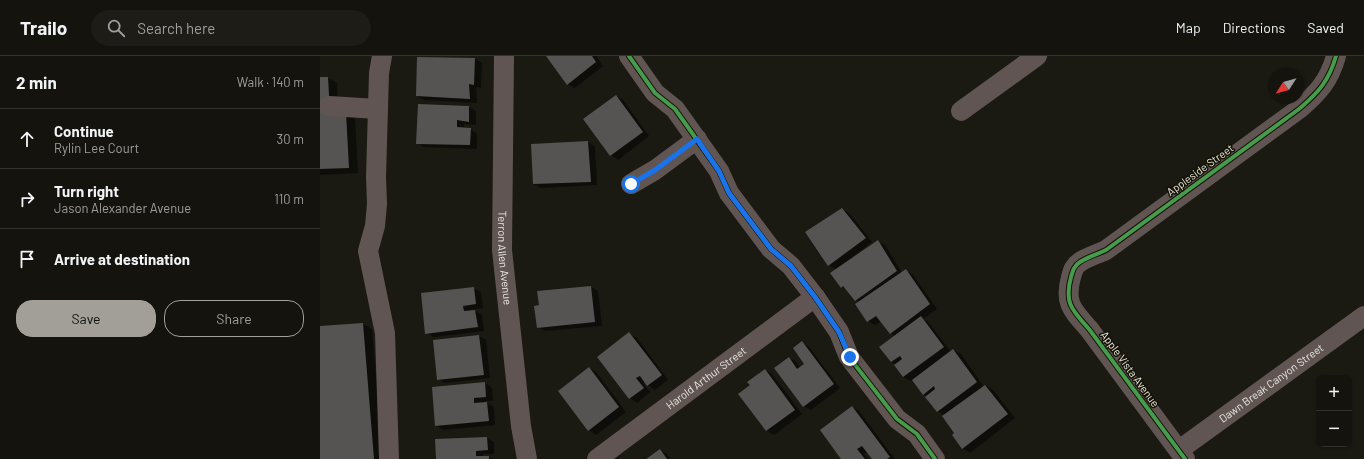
<!DOCTYPE html>
<meta charset="utf-8">
<style>
:root{--surface:#14130e;--page:#1d1c17;--text:#f1f3f6;--muted:#9d9e9e;--line:#33322e;--accent:#a19f97}
body{margin:0;font-family:Barlow,sans-serif;background:var(--page);color:var(--text)}
.controls{position:absolute;right:12px;bottom:12px;display:grid;overflow:hidden;border-radius:8px;box-shadow:0 1px 3px #0004}
.controls button{width:36px;height:36px;display:grid;place-items:center;padding:0;border:0;border-bottom:1px solid var(--line);background:var(--surface);color:var(--text);font:20px sans-serif}
.compass{position:absolute;left:948px;top:12px;width:36px;height:36px;border-radius:50%;background:var(--surface);box-shadow:0 1px 3px #0004;rotate:234deg}
.stop{position:absolute;width:12px;height:12px;margin:-9px;border:3px solid #1a73e8;border-radius:50%;background:#fff}
.stop.end{background:#1a73e8;border-color:#fff;box-shadow:0 1px 4px #0008}
.list{margin:0;padding:0;list-style:none}
h2{display:flex;justify-content:space-between;align-items:center;height:52px;margin:0;padding:0 16px;font-size:17px}
h2 small{font-size:13px;font-weight:400;color:var(--muted)}
.list li{display:grid;grid-template-columns:26px 1fr auto;gap:12px;align-items:center;box-sizing:border-box;height:60px;padding:0 16px;border-top:1px solid var(--line)}
.list b{display:block;font-size:15px;white-space:nowrap}
.list p{margin:0;font-size:13px;white-space:nowrap;color:var(--muted)}
.list em{font-size:13px;font-style:normal;color:var(--muted)}
.actions{display:flex;gap:8px;padding:12px 16px}
.actions a{flex:1;padding:9px 0;border:1px solid var(--accent);border-radius:16px;text-align:center;font-size:14px;color:var(--accent)}
.actions .main{background:var(--accent);color:#111}
.icon{flex:none;width:22px;height:22px;fill:none;stroke:currentColor;stroke-width:2;stroke-linecap:round;stroke-linejoin:round}
.map{position:relative;flex:none;width:1044px;height:403px;overflow:hidden}
header{display:flex;align-items:center;gap:24px;box-sizing:border-box;height:56px;padding:0 20px;background:var(--surface);border-bottom:1px solid var(--line)}
header strong{font-size:19px}
nav{display:flex;gap:22px;margin-inline-start:auto;font-size:14px}
.search{width:280px;height:36px;background:var(--page);display:flex;align-items:center;gap:10px;box-sizing:border-box;padding:0 14px;border-radius:22px;color:var(--muted);font-size:15px}
main{display:flex}
aside{flex:1;background:var(--surface)}
.map>svg:first-child{display:block}
.shadow{fill:#0007}
.building{fill:#565453}
.lines{fill:none;stroke-linecap:round;stroke-linejoin:round}
.minor{stroke:#605552;stroke-width:20}
.cycleway-casing{stroke:#151206;stroke-width:6}
.cycleway{stroke:#469c4c;stroke-width:4}
.route{stroke:#1a73e8;stroke-width:5}
.labels{text-anchor:middle;stroke-width:3;stroke-linejoin:round;paint-order:stroke}
.street-label{font-size:11px;fill:#e9e7df;stroke:#151206}
</style>
<header>
<strong>Trailo</strong>
<div class="search"><svg class="icon" aria-label="search" viewBox="0 0 24 24"><circle cx="10" cy="10" r="6"/><path d="M15 15l6 6"/></svg>Search here</div>
<nav><a>Map</a><a>Directions</a><a>Saved</a></nav>
</header>
<main>
<aside>
<h2>2 min<small>Walk · 140 m</small></h2>
<ul class="list">
<li><svg class="icon" aria-label="ahead" viewBox="0 0 24 24"><path d="M12 20V5M6 11l6-6 6 6"/></svg><div><b>Continue</b><p>Rylin Lee Court</p></div><em>30 m</em></li>
<li><svg class="icon" aria-label="right" viewBox="0 0 24 24"><path d="M7 20v-9h11M14 6l5 5-5 5"/></svg><div><b>Turn right</b><p>Jason Alexander Avenue</p></div><em>110 m</em></li>
<li><svg class="icon" aria-label="arrive" viewBox="0 0 24 24"><path d="M6 21V4h12l-3 4 3 4H6"/></svg><div><b>Arrive at destination</b></div></li>
</ul>
<div class="actions"><a class="main">Save</a><a>Share</a></div>
</aside>
<div class="map">
<svg width="1044" height="403" viewBox="0 0 1044 403">
<rect width="100%" height="100%" fill="#1a1912"/>
<path class="shadow" d="M 228,0 L 276,0 L 283,10 L 255,32 L 247,28 Z
M 155,3 L 162,7 L 161,32 L 156,31 L 157,47 L 104,44 L 97,40 Z
M 0,22 L 8,22 L 17,27 L 18,57 L 26,57 L 35,62 L 38,117 L 0,119 Z
M 296,40 L 303,44 L 329,80 L 298,104 L 291,99 Z
M 99,49 L 149,51 L 156,55 L 156,69 L 144,68 L 144,73 L 150,73 L 157,78 L 157,93 L 104,91 L 97,87 Z
M 268,86 L 275,91 L 277,129 L 221,132 L 214,128 Z
M 522,153 L 529,157 L 552,186 L 532,201 L 533,203 L 558,185 L 565,189 L 582,217 L 586,214 L 593,219 L 617,253 L 603,263 L 608,266 L 631,296 L 633,294 L 641,298 L 664,331 L 666,330 L 673,334 L 695,362 L 650,397 L 643,392 L 633,379 L 636,377 L 625,359 L 617,355 L 607,340 L 603,338 L 593,323 L 591,325 L 583,321 L 577,309 L 571,306 L 575,280 L 570,277 L 561,265 L 555,269 L 548,265 L 540,246 L 536,244 L 528,234 L 522,231 L 517,214 L 509,209 Z
M 271,231 L 278,235 L 282,270 L 225,275 L 218,271 Z
M 153,232 L 161,236 L 163,252 L 150,254 L 150,256 L 155,255 L 162,259 L 164,275 L 114,281 L 106,277 Z
M 43,268 L 52,273 L 63,403 L 0,403 L 0,271 Z
M 309,278 L 317,282 L 348,324 L 335,334 L 328,329 L 325,325 L 323,327 L 330,336 L 317,347 L 310,342 L 279,301 Z
M 159,280 L 166,284 L 170,322 L 125,327 L 118,323 L 114,285 Z
M 482,286 L 489,291 L 520,332 L 491,354 L 484,350 L 469,302 L 476,306 L 480,312 L 486,308 Z
M 269,312 L 276,316 L 306,356 L 276,379 L 269,374 Z
M 445,314 L 452,318 L 482,358 L 454,379 L 446,374 Z
M 165,327 L 172,332 L 173,345 L 164,345 L 174,351 L 175,369 L 124,374 L 116,370 Z
M 532,351 L 539,355 L 575,403 L 554,403 L 548,395 L 544,398 L 548,403 L 522,403 Z
M 167,382 L 174,386 L 174,398 L 163,398 L 163,401 L 169,401 L 173,403 L 117,403 Z
M 340,394 L 347,398 L 351,403 L 328,403 Z"/>
<path class="building" d="M 226,0 L 272,0 L 276,6 L 247,29 Z
M 97,1 L 155,2 L 154,29 L 149,28 L 150,43 L 96,40 Z
M 0,21 L 8,21 L 10,57 L 26,56 L 29,112 L 0,113 Z
M 296,39 L 323,76 L 290,100 L 263,63 Z
M 98,48 L 149,50 L 149,66 L 137,64 L 137,71 L 151,72 L 150,89 L 96,88 Z
M 268,85 L 271,126 L 213,128 L 211,88 Z
M 522,152 L 546,182 L 508,210 L 485,176 Z
M 558,184 L 577,215 L 535,245 L 523,230 L 521,232 L 510,217 Z
M 586,213 L 610,248 L 570,278 L 556,260 L 547,266 L 535,248 Z
M 271,230 L 275,266 L 217,272 L 214,250 L 219,249 L 217,235 Z
M 154,231 L 156,248 L 143,250 L 144,255 L 155,254 L 158,271 L 105,278 L 101,237 Z
M 601,260 L 624,291 L 583,321 L 574,309 L 582,303 L 580,300 L 571,306 L 559,291 Z
M 43,267 L 54,403 L 0,403 L 0,270 Z
M 309,276 L 342,319 L 327,330 L 320,320 L 316,322 L 324,332 L 309,343 L 277,301 Z
M 159,279 L 164,319 L 117,324 L 113,284 Z
M 482,285 L 514,328 L 483,351 L 454,312 L 469,301 L 477,313 L 484,308 L 473,292 Z
M 633,293 L 657,326 L 617,356 L 605,341 L 615,333 L 614,330 L 603,339 L 592,324 Z
M 269,311 L 299,351 L 268,375 L 238,335 Z
M 445,313 L 475,354 L 446,375 L 418,338 L 430,329 L 427,326 Z
M 165,326 L 166,341 L 154,342 L 154,347 L 167,346 L 169,365 L 115,370 L 112,331 Z
M 665,329 L 688,358 L 642,393 L 632,379 L 634,377 L 622,360 Z
M 532,350 L 570,401 L 567,403 L 552,403 L 542,390 L 537,393 L 545,403 L 521,403 L 500,374 Z
M 167,381 L 168,394 L 156,395 L 156,400 L 169,400 L 169,403 L 116,403 L 115,383 Z
M 340,393 L 347,403 L 326,403 Z"/>
<g class="lines">
<g class="minor">
<path d="M 62,0 L 59,17 L 56,121 L 57,148 L 55,170 L 48,195 L 65,277 L 69,403"/>
<path id="s1" d="M 184,0 L 182,194 L 201,370 L 207,403"/>
<path d="M 309,0 L 335,37 L 355,53 L 399,115 L 409,137 L 451,193 L 471,210 L 495,241 L 519,276 L 529,301 L 577,363 L 597,378 L 615,403"/>
<path d="M 9,50 L 58,53"/>
<path d="M 641,55 L 717,0"/>
<path d="M 311,128 L 335,114 L 377,83"/>
<path id="s2" d="M 859,394 L 1044,260"/>
<path id="s3" d="M 277,403 L 495,241"/>
<path d="M 865,403 L 769,273 C 752,254 744,247 751,221 C 753,214 754,210 760,206 C 767,201 778,198 786,194 L 979,53 C 998,37 1009,25 1016,0"/>
</g>
<defs>
<path id="cycleway" d="M 309,0 L 335,37 L 355,53 L 399,115 L 409,137 L 451,193 L 471,210 L 495,241 L 519,276 L 529,301 L 577,363 L 597,378 L 615,403
M 865,403 L 769,273 C 752,254 744,247 751,221 C 753,214 754,210 760,206 C 767,201 778,198 786,194 L 979,53 C 998,37 1009,25 1016,0"/>
</defs>
<use href="#cycleway" class="cycleway-casing"/>
<use href="#cycleway" class="cycleway"/>
</g>
<g class="lines">
<path class="route" d="M 311,128 L 335,114 L 377,83 L 399,115 L 409,137 L 451,193 L 471,210 L 495,241 L 519,276 L 530,301"/>
</g>
<g class="labels">
<g class="street-label">
<text transform="translate(880 114) rotate(-36)" y="4">Appleside Street</text>
<text dy="4" stroke="none"><textPath href="#s1" startOffset="202">Terron Allen Avenue</textPath></text>
<text transform="translate(810 313) rotate(54)" y="4">Apple Vista Avenue</text>
<text dy="4" stroke="none"><textPath href="#s3" startOffset="136">Harold Arthur Street</textPath></text>
<text dy="4" stroke="none"><textPath href="#s2" startOffset="114">Dawn Break Canyon Street</textPath></text>
</g>
</g>
</svg>
<div class="controls">
<button>+</button>
<button>−</button>
</div>
<svg class="compass" viewBox="-18 -18 36 36"><path d="M0-13l5 13h-10z" fill="#e53935"/><path d="M0 13l5-13h-10z" fill="#9d9e9e"/></svg>
<div class="stop" style="left:311px;top:128px"></div>
<div class="stop end" style="left:530px;top:301px"></div>
</div>
</main>
